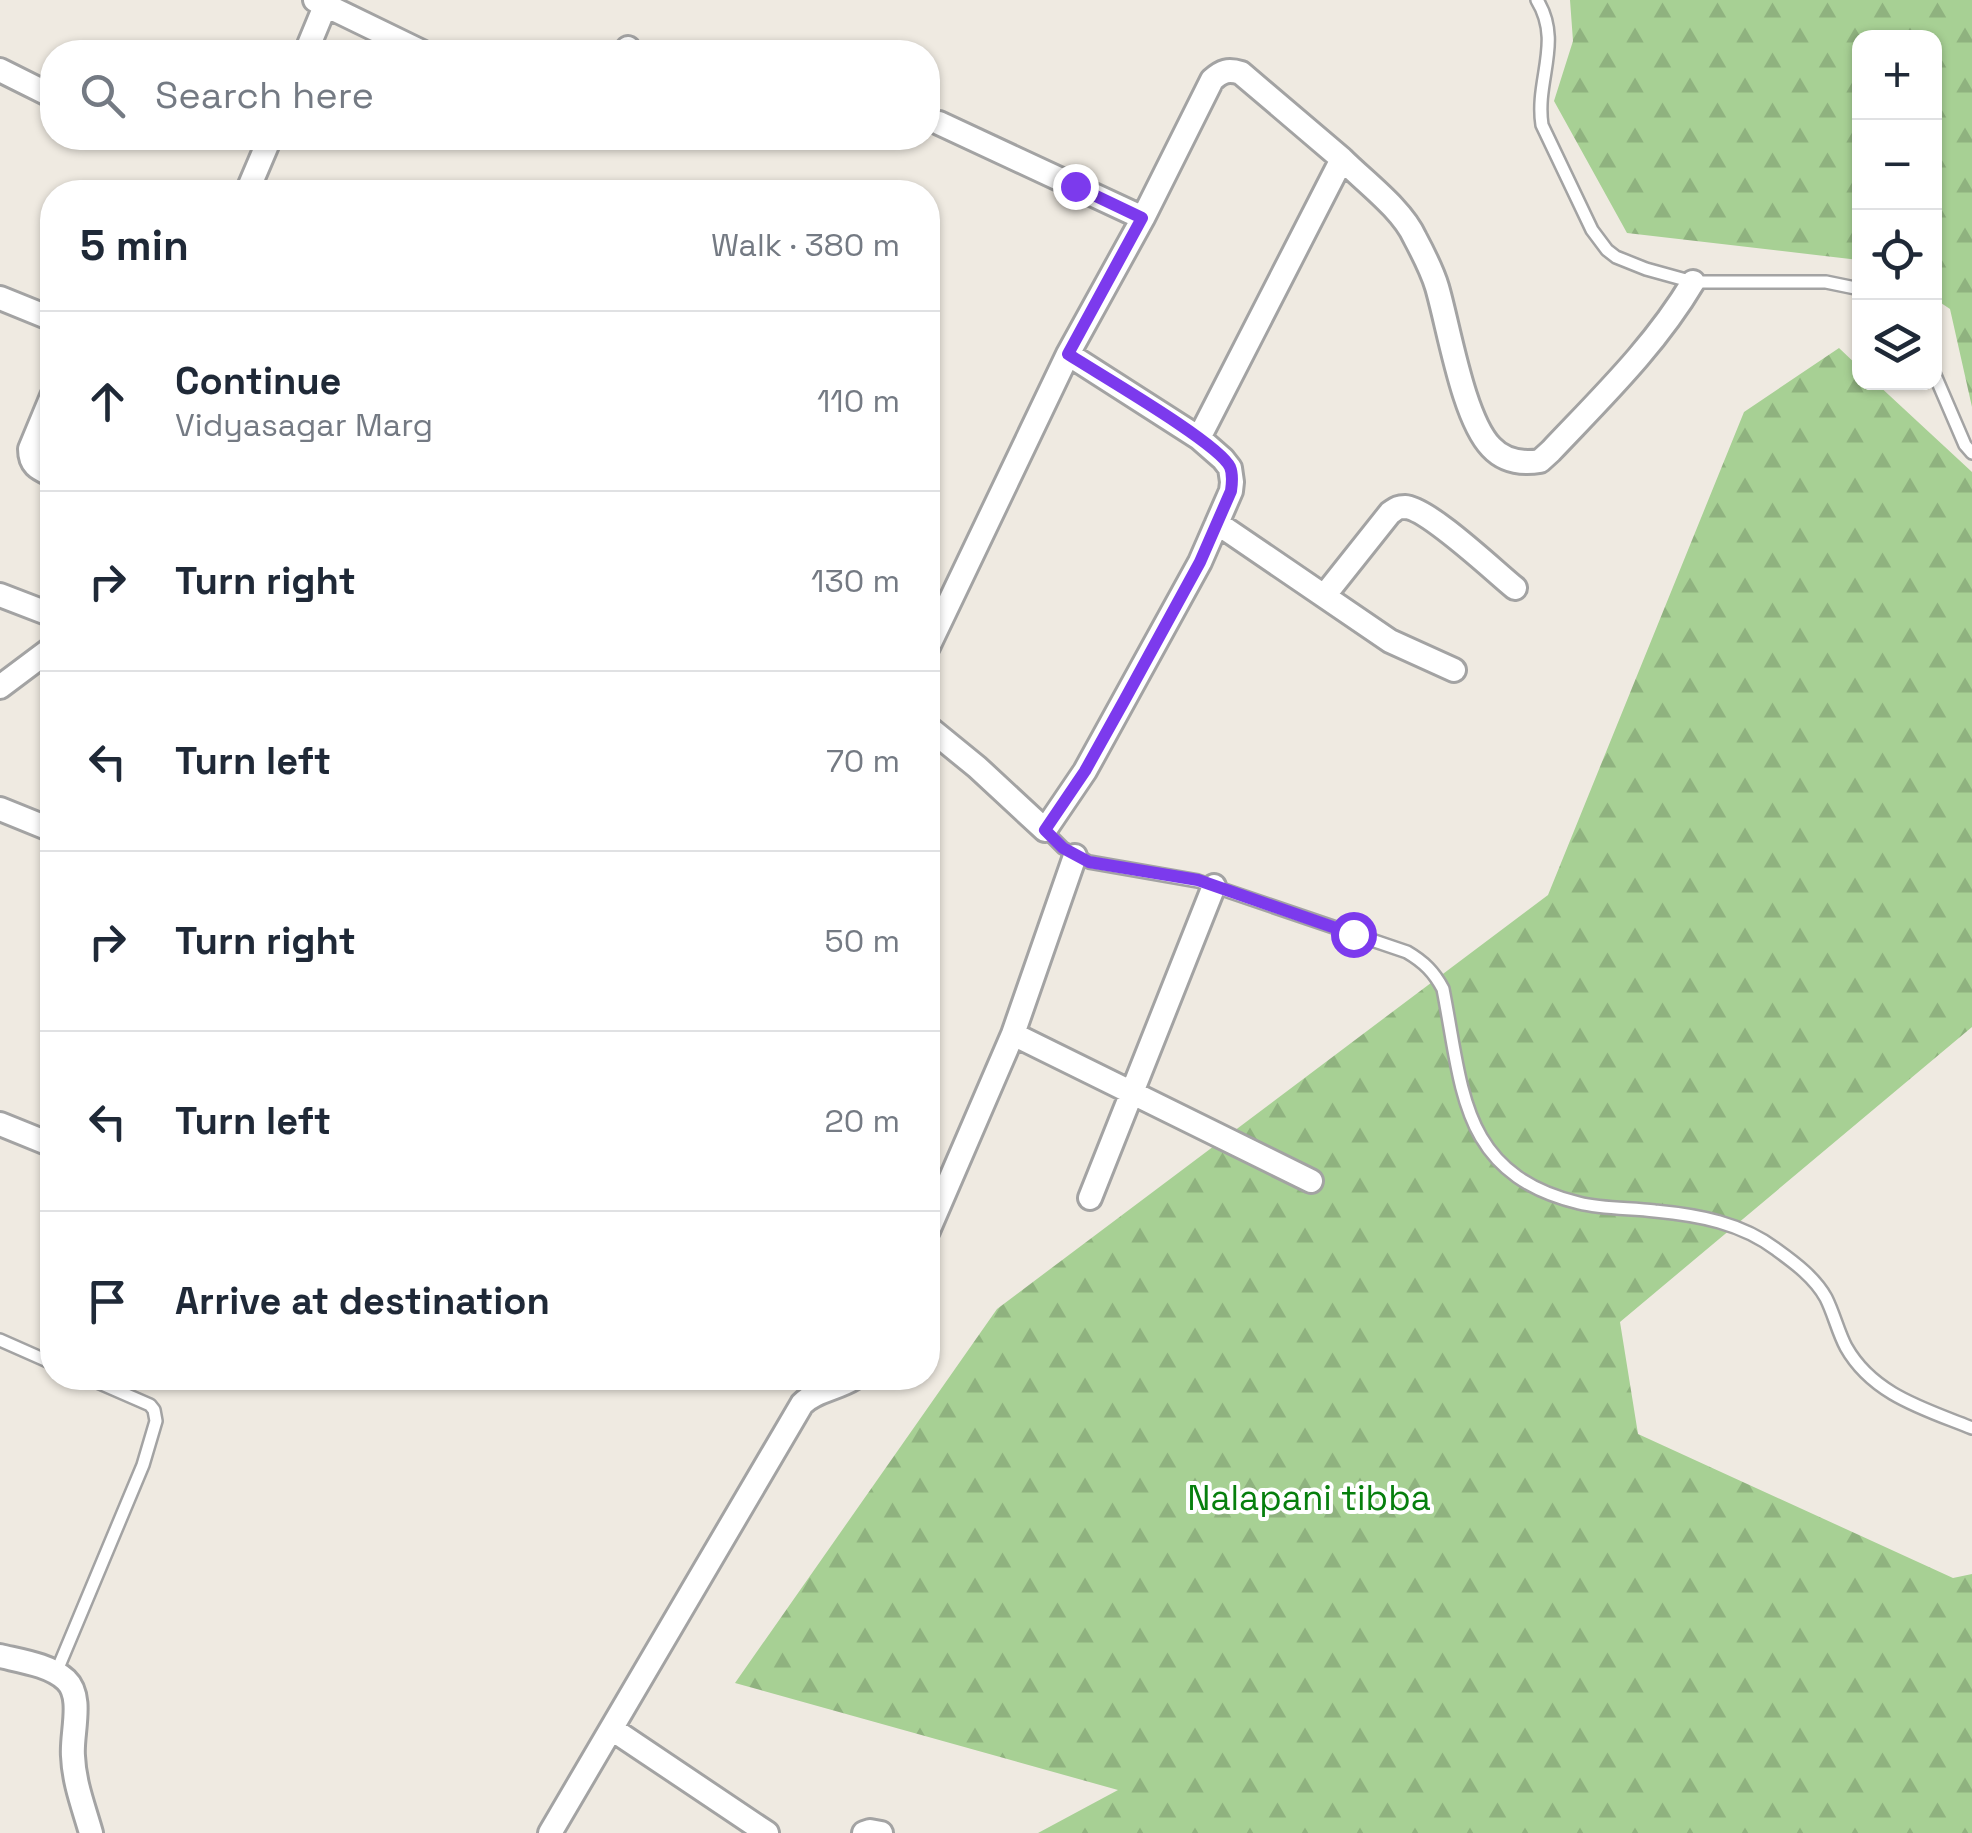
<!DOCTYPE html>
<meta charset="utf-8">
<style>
:root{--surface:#fff;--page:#f6f6f7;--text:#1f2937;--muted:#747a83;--line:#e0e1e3}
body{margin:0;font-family:"Space Grotesk",sans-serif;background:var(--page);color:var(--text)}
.controls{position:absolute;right:30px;top:30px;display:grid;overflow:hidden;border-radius:20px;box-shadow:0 2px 8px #0004}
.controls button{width:90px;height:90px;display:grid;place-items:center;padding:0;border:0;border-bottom:2px solid var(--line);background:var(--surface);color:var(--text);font:50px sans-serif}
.stop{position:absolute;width:30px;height:30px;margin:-22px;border:8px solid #7c3aed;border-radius:50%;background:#fff}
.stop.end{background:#7c3aed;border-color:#fff;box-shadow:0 2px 10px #0008}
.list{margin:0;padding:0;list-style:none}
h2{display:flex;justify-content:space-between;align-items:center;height:130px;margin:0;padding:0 40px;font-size:42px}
h2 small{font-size:32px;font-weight:400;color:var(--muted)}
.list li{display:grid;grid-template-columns:65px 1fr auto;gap:30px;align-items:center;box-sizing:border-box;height:180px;padding:0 40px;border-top:2px solid var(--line)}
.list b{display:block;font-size:38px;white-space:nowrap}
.list p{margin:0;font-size:32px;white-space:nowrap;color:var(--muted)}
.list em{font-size:32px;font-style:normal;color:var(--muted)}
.icon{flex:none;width:55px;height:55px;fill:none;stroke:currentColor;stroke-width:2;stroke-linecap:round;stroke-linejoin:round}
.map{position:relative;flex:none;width:1972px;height:1833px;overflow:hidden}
.search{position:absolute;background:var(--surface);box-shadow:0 2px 8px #0004;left:40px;top:40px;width:900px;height:110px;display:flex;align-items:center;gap:25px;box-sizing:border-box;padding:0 35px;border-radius:40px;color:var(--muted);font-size:38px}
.panel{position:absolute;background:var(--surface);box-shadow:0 2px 8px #0004;left:40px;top:180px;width:900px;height:1210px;border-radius:40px}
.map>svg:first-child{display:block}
.forest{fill:url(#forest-firs)}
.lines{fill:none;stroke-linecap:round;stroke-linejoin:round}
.lane-casing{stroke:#a3a3a3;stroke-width:16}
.street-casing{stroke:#a3a3a3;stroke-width:28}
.lane{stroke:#fff;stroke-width:11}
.street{stroke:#fff;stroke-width:22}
.route{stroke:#7c3aed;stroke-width:12}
.labels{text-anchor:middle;stroke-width:8;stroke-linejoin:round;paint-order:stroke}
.park-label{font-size:35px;fill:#067f0d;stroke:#fff}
</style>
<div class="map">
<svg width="1972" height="1833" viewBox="0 0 1972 1833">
<defs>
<pattern id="forest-firs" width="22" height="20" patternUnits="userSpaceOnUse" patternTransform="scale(2.5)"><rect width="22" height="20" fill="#a7d094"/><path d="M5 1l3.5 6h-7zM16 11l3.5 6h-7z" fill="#8fb27f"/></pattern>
</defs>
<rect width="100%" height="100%" fill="#efeae1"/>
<path class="forest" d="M 1570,0 L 1972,0 L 1972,407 L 1950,309 L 1935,299 L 1934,38 L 1860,38 L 1859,260 L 1627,233 L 1554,101 L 1573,41 Z
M 1839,348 L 1859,367 L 1860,382 L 1876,383 L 1972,472 L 1972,1027 L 1620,1322 L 1638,1434 L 1953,1578 L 1972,1574 L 1972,1833 L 1038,1833 L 1118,1790 L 735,1683 L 997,1309 L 1548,895 L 1744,412 Z"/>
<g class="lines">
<defs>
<path id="lane" d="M 1537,0 C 1563,42 1535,80 1542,125 L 1592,230 L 1607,250 L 1616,257 L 1646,269 L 1693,282 L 1826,282 L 1860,289
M 1934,373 L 1965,445 L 1972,453
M 1045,830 L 1063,848 L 1089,862 L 1198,881 L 1407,952 C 1424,962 1434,972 1443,989 C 1463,1090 1460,1174 1579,1203 C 1603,1209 1631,1208 1655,1211 C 1698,1215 1742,1223 1777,1250 C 1795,1263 1815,1278 1826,1298 C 1834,1314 1838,1332 1846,1347 C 1873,1395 1925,1409 1972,1428
M 0,1340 L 52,1363
M 56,1673 L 143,1465 L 156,1421 L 154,1410 L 150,1405 L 88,1378"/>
<path id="street" d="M 315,0 L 422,52
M 306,52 L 325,6
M 626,52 L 628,48
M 0,70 L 52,96
M 939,123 L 1143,218
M 1342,159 C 1365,182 1402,209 1415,238 C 1423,253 1432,270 1437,287 C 1449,328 1463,418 1491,447 C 1504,461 1521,464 1540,461 L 1551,451 C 1602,397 1655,346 1693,282
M 247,192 L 270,138
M 0,298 L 52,319
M 52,396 L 30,449 C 30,466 39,469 52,475
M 1217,523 L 1390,641 L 1454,670
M 0,595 L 52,615
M 1324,596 L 1390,513 C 1396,509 1397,507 1405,507 C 1428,508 1494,571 1515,588
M 928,647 L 1068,354 L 1143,218 L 1212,80 C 1222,71 1228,69 1241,73 L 1342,159 L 1199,438
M 0,687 L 52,648
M 928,727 L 977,767 L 1045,830 L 1085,771 L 1200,562 L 1231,491 L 1232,482 L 1230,468 L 1223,459 L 1199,438 L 1068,354
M 0,809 L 52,830
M 1075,856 L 1013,1034 L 1311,1181
M 0,1124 L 52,1145
M 1090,1198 L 1214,886
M 928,1231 L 1013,1034
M 0,1656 C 21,1661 50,1665 66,1680 C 84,1697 71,1734 73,1756 C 74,1783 84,1808 91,1833
M 612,1729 L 767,1833
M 550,1833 L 802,1404 C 816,1390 837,1389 854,1378
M 864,1833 L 870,1831 L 881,1833"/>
</defs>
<use href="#lane" class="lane-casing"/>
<use href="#street" class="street-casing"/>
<use href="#lane" class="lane"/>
<use href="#street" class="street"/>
</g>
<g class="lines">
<path class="route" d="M 1075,186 L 1142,218 L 1068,354 C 1097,373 1219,443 1230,467 C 1233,474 1232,484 1231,491 L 1200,562 L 1124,701 L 1085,771 L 1045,830 L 1063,848 L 1089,862 L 1198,880 L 1353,934"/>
</g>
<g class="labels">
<g class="park-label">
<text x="1309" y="1510">Nalapani tibba</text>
</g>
</g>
</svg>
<div class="controls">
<button>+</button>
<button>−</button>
<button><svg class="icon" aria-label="locate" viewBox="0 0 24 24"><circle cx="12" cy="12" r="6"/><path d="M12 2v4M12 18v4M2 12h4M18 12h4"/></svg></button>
<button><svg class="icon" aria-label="layers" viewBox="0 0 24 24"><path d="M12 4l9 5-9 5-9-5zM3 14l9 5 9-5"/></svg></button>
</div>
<div class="stop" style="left:1353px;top:934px"></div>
<div class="stop end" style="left:1075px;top:186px"></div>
<div class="search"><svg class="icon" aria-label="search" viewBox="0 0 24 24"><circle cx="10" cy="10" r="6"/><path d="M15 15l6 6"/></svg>Search here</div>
<section class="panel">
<h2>5 min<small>Walk · 380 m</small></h2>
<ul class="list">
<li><svg class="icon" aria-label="ahead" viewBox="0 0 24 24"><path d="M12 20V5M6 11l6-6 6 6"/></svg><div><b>Continue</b><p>Vidyasagar Marg</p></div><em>110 m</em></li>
<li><svg class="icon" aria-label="right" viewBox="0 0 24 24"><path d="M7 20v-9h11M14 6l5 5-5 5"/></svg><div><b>Turn right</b></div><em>130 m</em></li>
<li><svg class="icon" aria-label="left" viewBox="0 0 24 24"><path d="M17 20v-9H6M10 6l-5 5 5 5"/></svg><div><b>Turn left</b></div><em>70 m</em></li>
<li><svg class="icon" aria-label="right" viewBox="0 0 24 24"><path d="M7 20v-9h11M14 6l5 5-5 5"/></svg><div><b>Turn right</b></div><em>50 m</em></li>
<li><svg class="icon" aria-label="left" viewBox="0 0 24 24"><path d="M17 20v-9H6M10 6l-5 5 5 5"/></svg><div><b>Turn left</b></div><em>20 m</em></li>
<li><svg class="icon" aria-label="arrive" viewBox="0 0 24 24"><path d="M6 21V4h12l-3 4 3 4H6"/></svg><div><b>Arrive at destination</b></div></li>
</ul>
</section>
</div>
